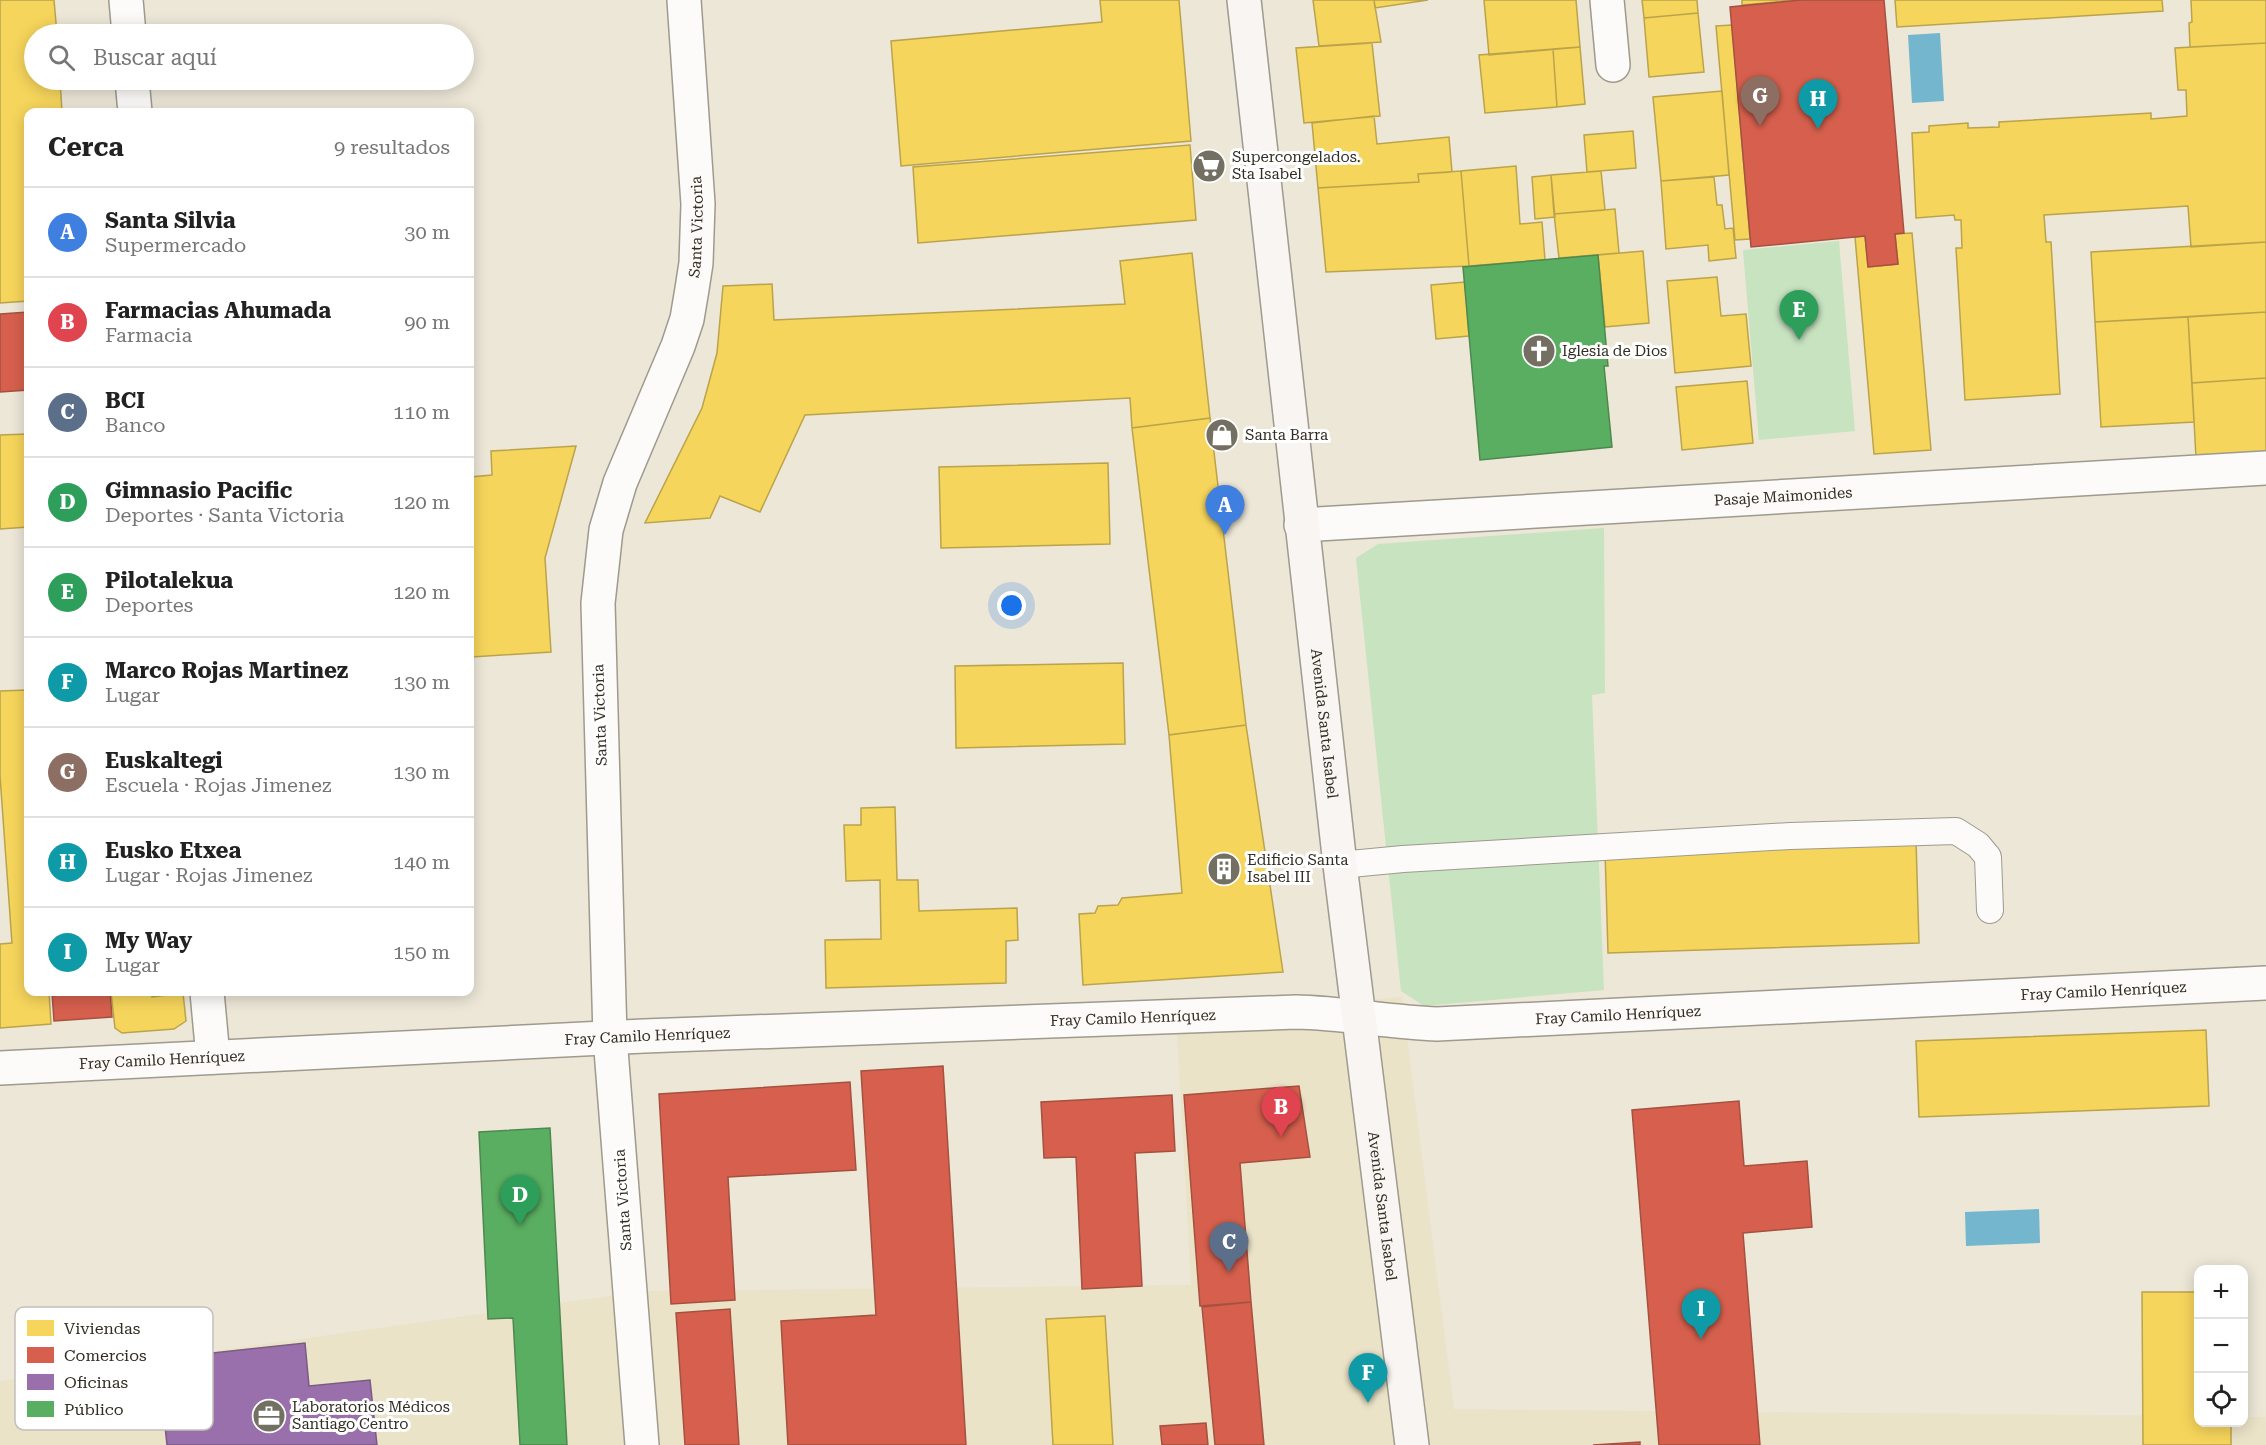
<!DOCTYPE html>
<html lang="es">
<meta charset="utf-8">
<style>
:root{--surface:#fff;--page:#f6f6f6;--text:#222;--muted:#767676;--line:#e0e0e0;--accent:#736f62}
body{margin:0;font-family:"Roboto Serif",serif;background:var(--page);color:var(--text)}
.controls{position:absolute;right:18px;bottom:18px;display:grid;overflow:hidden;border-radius:12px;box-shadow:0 3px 15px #0003}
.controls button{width:54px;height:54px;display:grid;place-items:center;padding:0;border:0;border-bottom:2px solid var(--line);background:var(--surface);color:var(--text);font:30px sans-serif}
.you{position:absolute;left:1012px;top:606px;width:21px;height:21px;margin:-15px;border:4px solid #fff;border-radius:50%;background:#1a73e8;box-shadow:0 0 0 9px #1a73e833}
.badge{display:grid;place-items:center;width:39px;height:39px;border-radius:50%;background:var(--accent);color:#fff;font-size:20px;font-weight:700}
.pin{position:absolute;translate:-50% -50px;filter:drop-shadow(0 2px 3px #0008)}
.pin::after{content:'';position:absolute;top:32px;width:21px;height:18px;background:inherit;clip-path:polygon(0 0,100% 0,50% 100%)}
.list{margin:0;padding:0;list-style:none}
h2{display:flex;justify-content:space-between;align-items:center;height:78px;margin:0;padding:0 24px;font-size:26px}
h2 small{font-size:20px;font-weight:400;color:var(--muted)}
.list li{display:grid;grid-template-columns:39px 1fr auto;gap:18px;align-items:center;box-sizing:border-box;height:90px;padding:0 24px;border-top:2px solid var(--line)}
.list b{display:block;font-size:22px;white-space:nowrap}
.list p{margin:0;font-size:20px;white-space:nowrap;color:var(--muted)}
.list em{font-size:20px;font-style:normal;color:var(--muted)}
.icon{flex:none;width:33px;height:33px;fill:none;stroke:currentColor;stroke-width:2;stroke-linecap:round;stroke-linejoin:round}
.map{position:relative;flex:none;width:2266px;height:1445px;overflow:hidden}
.search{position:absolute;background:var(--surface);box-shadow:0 3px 15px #0003;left:24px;top:24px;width:450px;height:66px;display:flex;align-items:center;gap:15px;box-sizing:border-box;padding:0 21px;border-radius:33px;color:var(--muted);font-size:22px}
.panel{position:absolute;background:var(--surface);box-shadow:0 3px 15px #0003;left:24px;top:108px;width:450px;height:888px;border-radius:12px}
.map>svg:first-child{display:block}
.built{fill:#ebe3c8}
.green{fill:#c7e3c0}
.water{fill:#74b6cd}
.homes{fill:#f6d55c;stroke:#bba34b;stroke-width:1.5}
.shops{fill:#d6604d;stroke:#a55140;stroke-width:1.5}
.offices{fill:#9970ab;stroke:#7a5c82;stroke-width:1.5}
.public{fill:#5aae61;stroke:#4e884e;stroke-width:1.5}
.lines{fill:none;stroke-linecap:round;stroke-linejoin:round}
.lane-casing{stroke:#9e9a8e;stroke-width:28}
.street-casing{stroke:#9e9a8e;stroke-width:36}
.secondary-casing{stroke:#9e9a8e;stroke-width:36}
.lane{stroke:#fcfbf9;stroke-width:26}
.street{stroke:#fcfbf9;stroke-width:33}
.secondary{stroke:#f8f5f3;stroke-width:33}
.labels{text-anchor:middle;stroke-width:6;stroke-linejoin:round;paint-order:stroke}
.poi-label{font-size:15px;fill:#322e23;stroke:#fff;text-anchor:start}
.street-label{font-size:15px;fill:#322e23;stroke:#fff}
.key{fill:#fff;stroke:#c2c0bd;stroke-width:1.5}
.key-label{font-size:16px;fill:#322e23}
</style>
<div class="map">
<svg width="2266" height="1445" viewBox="0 0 2266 1445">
<rect width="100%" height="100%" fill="#ece7d7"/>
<path class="built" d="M 1402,997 L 1454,1409 L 2198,1416 L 2198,1422 L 2244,1422 L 2244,1417 L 2266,1417 L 2266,1445 L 0,1445 L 0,1381 L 645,1291 L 1191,1285 L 1176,1016 Z"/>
<path class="green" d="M 1839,241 L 1855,431 L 1759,440 L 1743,250 Z
M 1604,528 L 1605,693 L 1592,695 L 1604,990 L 1424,1006 L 1401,991 L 1356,558 L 1378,544 Z"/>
<path class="water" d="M 1940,33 L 1944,101 L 1912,103 L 1908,35 Z
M 2039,1209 L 2040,1243 L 1966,1246 L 1965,1212 Z"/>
<path class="homes" d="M 0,0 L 54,0 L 57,34 L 34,34 L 34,80 L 60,80 L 62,112 L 28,112 L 28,301 L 0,303 Z
M 1100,0 L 1179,0 L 1191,141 L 901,166 L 891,41 L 1102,22 Z
M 1313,0 L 1374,0 L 1381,42 L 1319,46 Z
M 1374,0 L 1428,0 L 1375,8 Z
M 1484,0 L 1576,0 L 1580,47 L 1489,55 Z
M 1642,0 L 1697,0 L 1698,13 L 1644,18 Z
M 1742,0 L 1801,0 L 1742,5 Z
M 1895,0 L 2162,0 L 2163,11 L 1897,27 Z
M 2191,0 L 2266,0 L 2266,43 L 2190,47 L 2189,23 L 2192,22 Z
M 1698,13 L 1704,72 L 1649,77 L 1644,18 Z
M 1732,25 L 1750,239 L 1735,240 L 1716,26 Z
M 1372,43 L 1380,116 L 1304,123 L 1296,48 Z
M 2266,43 L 2266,242 L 2191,247 L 2188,206 L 2044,215 L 2046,242 L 2051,242 L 2060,394 L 1965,400 L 1956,248 L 1962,248 L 1961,220 L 1955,220 L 1954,215 L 1916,218 L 1912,133 L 1929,132 L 1929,126 L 1968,123 L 1968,128 L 1999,127 L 1999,122 L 2151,113 L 2151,119 L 2187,116 L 2186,90 L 2178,90 L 2175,48 Z
M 1580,47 L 1585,104 L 1557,107 L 1553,49 Z
M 1553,49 L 1557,107 L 1485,113 L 1479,55 Z
M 1722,91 L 1729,175 L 1661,181 L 1653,97 Z
M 1374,116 L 1377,144 L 1449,137 L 1452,172 L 1418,174 L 1419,182 L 1318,188 L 1312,123 Z
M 1633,131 L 1636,168 L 1587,172 L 1584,135 Z
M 1190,145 L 1196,220 L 918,243 L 913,167 Z
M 1516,166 L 1520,224 L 1542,222 L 1545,260 L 1469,266 L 1461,171 Z
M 1461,171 L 1469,266 L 1326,272 L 1318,188 L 1419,182 L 1418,174 Z
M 1601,171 L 1605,210 L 1554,214 L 1551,175 Z
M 1551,175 L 1555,217 L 1535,219 L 1532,177 Z
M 1714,177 L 1717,205 L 1722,205 L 1725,229 L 1733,228 L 1736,258 L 1709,261 L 1708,245 L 1666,249 L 1661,181 Z
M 1615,209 L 1619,253 L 1559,258 L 1554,214 Z
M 1912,233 L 1931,450 L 1874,454 L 1855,237 L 1865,236 L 1868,267 L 1898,264 L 1895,234 Z
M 2266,242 L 2266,312 L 2095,322 L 2091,252 Z
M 1643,251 L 1649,323 L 1605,327 L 1598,255 Z
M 1192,253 L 1210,418 L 1132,428 L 1130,398 L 805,415 L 760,512 L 720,496 L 710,518 L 645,523 L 702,408 L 717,353 L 723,286 L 772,284 L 774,320 L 1125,304 L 1120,261 Z
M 1717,277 L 1721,316 L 1746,314 L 1751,366 L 1675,373 L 1667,281 Z
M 1465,282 L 1469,336 L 1436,339 L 1431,285 Z
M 2266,312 L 2266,378 L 2192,383 L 2188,317 Z
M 2188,317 L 2194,422 L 2101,427 L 2095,322 Z
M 2266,378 L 2266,454 L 2196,458 L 2192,383 Z
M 1747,381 L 1753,443 L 1682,450 L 1676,387 Z
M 1210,418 L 1246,725 L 1169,735 L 1132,428 Z
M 28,434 L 28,527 L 0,529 L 0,435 Z
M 576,446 L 545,558 L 551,652 L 472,657 L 470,610 L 470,477 L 492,475 L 491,451 Z
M 1108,463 L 1110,544 L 941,548 L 939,467 Z
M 1123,663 L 1125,744 L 956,748 L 955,666 Z
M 27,690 L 28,992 L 49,992 L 51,1024 L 0,1028 L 0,944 L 12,943 L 0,776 L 0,691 Z
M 1246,725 L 1283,972 L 1083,985 L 1079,914 L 1095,913 L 1098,906 L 1118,905 L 1122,898 L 1182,893 L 1169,735 Z
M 895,807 L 897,880 L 918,880 L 919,911 L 1017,908 L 1018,940 L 1006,941 L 1006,983 L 826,988 L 825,940 L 881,939 L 880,880 L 846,881 L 844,825 L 861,825 L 861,808 Z
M 1916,840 L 1919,943 L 1608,953 L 1605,850 Z
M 111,992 L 151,992 L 152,997 L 183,993 L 186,1021 L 174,1029 L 122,1033 L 115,1028 Z
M 2206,1030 L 2209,1106 L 1919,1117 L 1916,1041 Z
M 2142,1292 L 2198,1292 L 2198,1422 L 2231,1422 L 2231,1445 L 2143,1445 Z
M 1105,1316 L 1113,1445 L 1053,1445 L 1046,1319 Z"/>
<path class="shops" d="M 1801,0 L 1884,0 L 1904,233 L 1895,234 L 1898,264 L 1868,267 L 1865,236 L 1751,247 L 1730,7 Z
M 28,312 L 28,390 L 0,392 L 0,314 Z
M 52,992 L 110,992 L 112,1017 L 54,1021 Z
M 943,1066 L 966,1445 L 788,1445 L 781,1321 L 876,1315 L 861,1071 Z
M 850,1082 L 856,1170 L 728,1177 L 735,1300 L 671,1304 L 659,1094 Z
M 1299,1086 L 1310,1157 L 1240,1163 L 1251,1302 L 1200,1306 L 1184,1095 Z
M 1172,1095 L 1175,1151 L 1135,1153 L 1142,1286 L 1082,1289 L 1076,1157 L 1044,1158 L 1041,1102 Z
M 1739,1101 L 1744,1166 L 1807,1161 L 1812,1227 L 1743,1233 L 1760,1445 L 1659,1445 L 1632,1110 Z
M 1251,1302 L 1264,1445 L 1215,1445 L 1202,1307 Z
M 730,1309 L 739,1445 L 685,1445 L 676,1313 Z
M 1206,1423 L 1208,1445 L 1162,1445 L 1160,1426 Z
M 1640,1442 L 1640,1445 L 1593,1445 Z"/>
<path class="offices" d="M 305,1343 L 309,1386 L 370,1380 L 377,1445 L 167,1445 L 158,1359 Z"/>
<path class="public" d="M 1598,255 L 1608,366 L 1604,366 L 1612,447 L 1480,460 L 1463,267 Z
M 550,1128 L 567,1445 L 520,1445 L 513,1318 L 488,1319 L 479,1132 Z"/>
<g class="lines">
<defs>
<path id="lane" d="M 1340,865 L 1403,859 L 1790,836 L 1956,831 L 1978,845 L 1988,857 L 1990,910"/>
<g id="street">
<path d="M 126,0 L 129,34"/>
<path d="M 1607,0 L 1613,65"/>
<path d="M 132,80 L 135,112"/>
<path id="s1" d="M 1301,525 L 2266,468"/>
<path d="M 207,992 L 213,1057"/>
<path id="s2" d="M 0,1068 L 644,1036 L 1296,1012 C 1343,1013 1389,1022 1437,1024 L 2266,983"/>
<path id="s3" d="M 642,1445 L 610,1037 L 598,603 L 606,530 L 620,483 L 678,346 L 687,319 L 692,289 L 696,263 L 698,204 L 684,0"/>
</g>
<g id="secondary">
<path id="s4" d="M 1244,0 L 1340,865 L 1412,1445"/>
</g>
</defs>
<use href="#lane" class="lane-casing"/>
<use href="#street" class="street-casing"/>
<use href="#secondary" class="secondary-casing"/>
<use href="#lane" class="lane"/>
<use href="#street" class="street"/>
<use href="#secondary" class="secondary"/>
</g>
<defs>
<symbol id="supermarket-disc" viewBox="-11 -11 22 22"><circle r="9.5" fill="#736f62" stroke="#fff"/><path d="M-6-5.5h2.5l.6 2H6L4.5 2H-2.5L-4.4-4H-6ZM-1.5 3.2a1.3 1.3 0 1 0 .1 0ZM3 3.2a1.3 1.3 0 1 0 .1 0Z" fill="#fff"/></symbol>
<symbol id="church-disc" viewBox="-11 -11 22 22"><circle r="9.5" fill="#736f62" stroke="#fff"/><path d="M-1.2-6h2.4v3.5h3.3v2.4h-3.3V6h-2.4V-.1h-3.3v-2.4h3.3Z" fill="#fff"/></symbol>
<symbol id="shop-disc" viewBox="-11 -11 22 22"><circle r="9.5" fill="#736f62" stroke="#fff"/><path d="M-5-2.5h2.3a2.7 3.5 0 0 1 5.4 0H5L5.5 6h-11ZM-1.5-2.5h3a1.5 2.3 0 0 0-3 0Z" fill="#fff"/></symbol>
<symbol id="building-disc" viewBox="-11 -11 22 22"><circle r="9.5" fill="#736f62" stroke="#fff"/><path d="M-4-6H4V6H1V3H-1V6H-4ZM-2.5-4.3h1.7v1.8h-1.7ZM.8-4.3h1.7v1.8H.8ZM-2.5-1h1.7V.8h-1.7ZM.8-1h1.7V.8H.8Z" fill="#fff"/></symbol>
<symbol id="office-disc" viewBox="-11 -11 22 22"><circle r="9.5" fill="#736f62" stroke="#fff"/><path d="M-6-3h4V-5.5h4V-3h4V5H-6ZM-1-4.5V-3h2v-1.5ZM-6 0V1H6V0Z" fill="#fff"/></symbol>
</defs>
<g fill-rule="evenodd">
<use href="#supermarket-disc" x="1190" y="147" width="38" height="38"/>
<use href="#church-disc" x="1520" y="332" width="38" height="38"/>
<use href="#shop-disc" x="1203" y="416" width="38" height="38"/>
<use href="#building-disc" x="1205" y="850" width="38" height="38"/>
<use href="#office-disc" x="250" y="1397" width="38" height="38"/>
</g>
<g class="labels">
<g class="poi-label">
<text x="1232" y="162">Supercongelados.<tspan x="1232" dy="17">Sta Isabel</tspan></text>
<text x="1562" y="356">Iglesia de Dios</text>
<text x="1245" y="440">Santa Barra</text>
<text x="1247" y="865">Edificio Santa<tspan x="1247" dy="17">Isabel III</tspan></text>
<text x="292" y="1412">Laboratorios Médicos<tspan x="292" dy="17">Santiago Centro</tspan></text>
</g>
<g class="street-label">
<text dy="5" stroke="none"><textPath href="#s3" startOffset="1236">Santa Victoria</textPath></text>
<text dy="5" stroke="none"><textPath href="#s1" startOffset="483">Pasaje Maimonides</textPath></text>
<text transform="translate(600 715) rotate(-92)" y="5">Santa Victoria</text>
<text dy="5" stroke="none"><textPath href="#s4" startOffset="728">Avenida Santa Isabel</textPath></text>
<text dy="5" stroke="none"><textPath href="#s2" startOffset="2106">Fray Camilo Henríquez</textPath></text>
<text dy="5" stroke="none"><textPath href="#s2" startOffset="1620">Fray Camilo Henríquez</textPath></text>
<text dy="5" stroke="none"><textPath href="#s2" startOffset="1134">Fray Camilo Henríquez</textPath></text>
<text dy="5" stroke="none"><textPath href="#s2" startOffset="648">Fray Camilo Henríquez</textPath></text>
<text dy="5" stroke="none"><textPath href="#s2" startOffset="162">Fray Camilo Henríquez</textPath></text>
<text transform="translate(623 1200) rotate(-94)" y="5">Santa Victoria</text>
<text dy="5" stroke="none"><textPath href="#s4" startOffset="1214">Avenida Santa Isabel</textPath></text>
</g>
</g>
<rect x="15" y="1307" width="198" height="123" rx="9" class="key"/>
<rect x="27" y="1320" width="27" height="16" fill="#f6d55c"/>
<rect x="27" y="1347" width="27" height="16" fill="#d6604d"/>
<rect x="27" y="1374" width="27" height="16" fill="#9970ab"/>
<rect x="27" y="1401" width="27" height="16" fill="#5aae61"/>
<g class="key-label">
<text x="64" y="1334">Viviendas</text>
<text x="64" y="1361">Comercios</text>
<text x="64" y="1388">Oficinas</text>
<text x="64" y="1415">Público</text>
</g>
</svg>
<div class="controls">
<button>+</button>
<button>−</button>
<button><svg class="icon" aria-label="locate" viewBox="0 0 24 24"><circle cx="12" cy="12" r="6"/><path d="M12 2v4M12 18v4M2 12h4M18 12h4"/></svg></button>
</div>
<div class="you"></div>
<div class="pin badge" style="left:1225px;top:535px;background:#3f7fe0">A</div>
<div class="pin badge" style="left:1281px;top:1137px;background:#e0444e">B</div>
<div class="pin badge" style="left:1229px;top:1272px;background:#5c6f8a">C</div>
<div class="pin badge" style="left:520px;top:1225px;background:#2e9e5b">D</div>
<div class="pin badge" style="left:1799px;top:340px;background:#2e9e5b">E</div>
<div class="pin badge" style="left:1368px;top:1403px;background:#0f9aa8">F</div>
<div class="pin badge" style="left:1760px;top:126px;background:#8d6e63">G</div>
<div class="pin badge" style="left:1818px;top:129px;background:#0f9aa8">H</div>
<div class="pin badge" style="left:1701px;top:1339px;background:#0f9aa8">I</div>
<div class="search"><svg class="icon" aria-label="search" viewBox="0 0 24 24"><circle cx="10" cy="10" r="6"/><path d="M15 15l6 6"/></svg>Buscar aquí</div>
<section class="panel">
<h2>Cerca<small>9 resultados</small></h2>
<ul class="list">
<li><span class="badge" style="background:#3f7fe0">A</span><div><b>Santa Silvia</b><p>Supermercado</p></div><em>30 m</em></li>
<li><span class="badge" style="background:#e0444e">B</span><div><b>Farmacias Ahumada</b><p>Farmacia</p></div><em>90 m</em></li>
<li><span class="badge" style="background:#5c6f8a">C</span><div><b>BCI</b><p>Banco</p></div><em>110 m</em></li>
<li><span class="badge" style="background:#2e9e5b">D</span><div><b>Gimnasio Pacific</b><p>Deportes · Santa Victoria</p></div><em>120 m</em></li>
<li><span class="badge" style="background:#2e9e5b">E</span><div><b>Pilotalekua</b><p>Deportes</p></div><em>120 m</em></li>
<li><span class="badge" style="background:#0f9aa8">F</span><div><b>Marco Rojas Martinez</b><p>Lugar</p></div><em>130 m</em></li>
<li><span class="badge" style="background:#8d6e63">G</span><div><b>Euskaltegi</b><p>Escuela · Rojas Jimenez</p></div><em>130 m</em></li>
<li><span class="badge" style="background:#0f9aa8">H</span><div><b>Eusko Etxea</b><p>Lugar · Rojas Jimenez</p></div><em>140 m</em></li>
<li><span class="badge" style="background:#0f9aa8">I</span><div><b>My Way</b><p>Lugar</p></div><em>150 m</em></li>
</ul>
</section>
</div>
